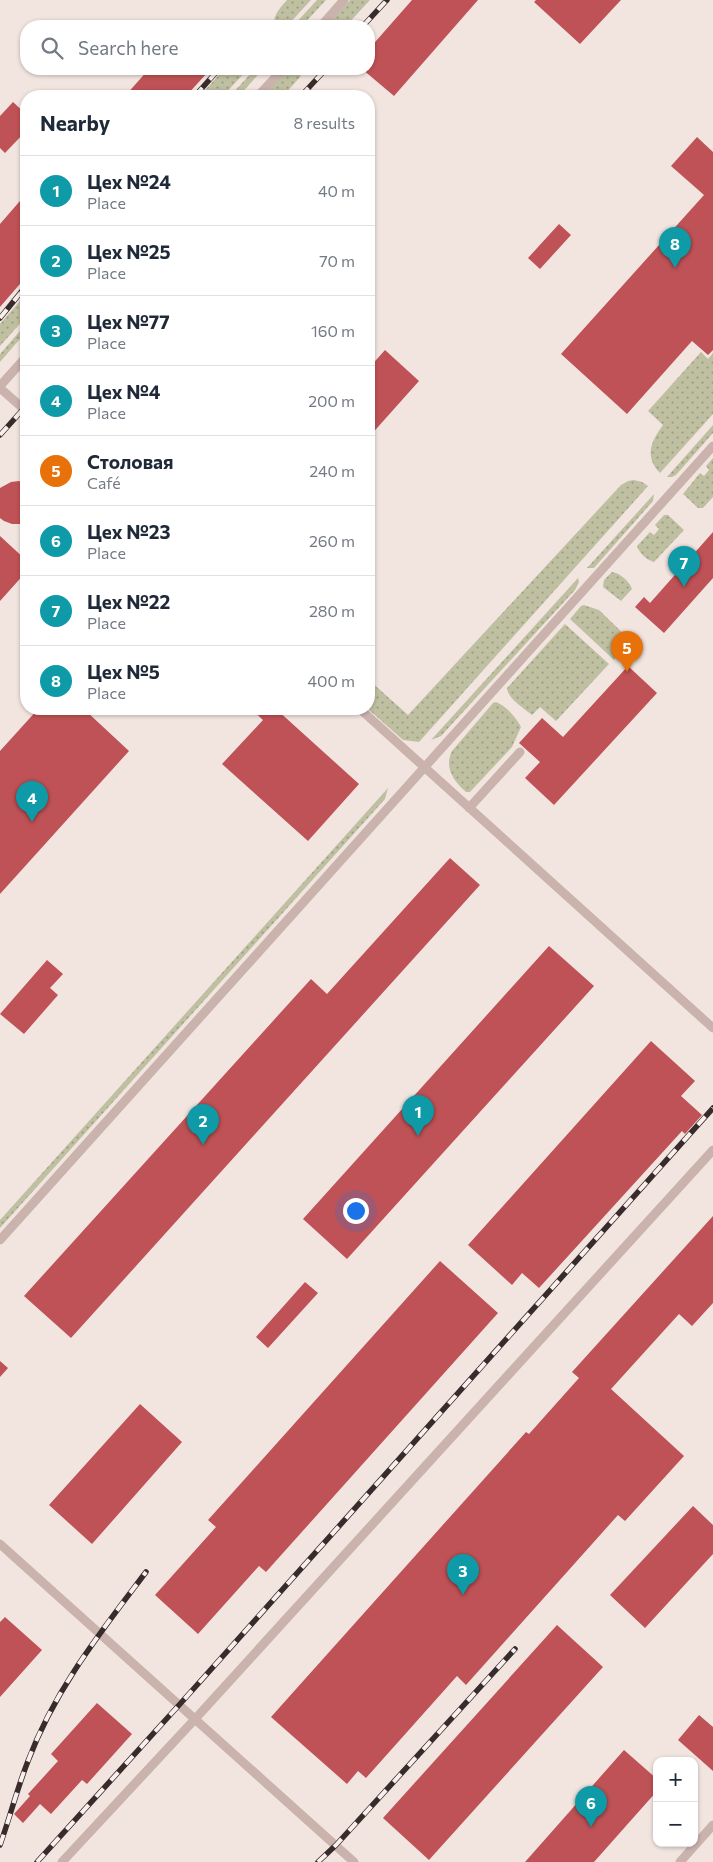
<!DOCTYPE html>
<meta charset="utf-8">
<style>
:root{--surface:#fff;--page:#f2f2f3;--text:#1f2937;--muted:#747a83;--line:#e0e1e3;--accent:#23584c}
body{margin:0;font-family:Commissioner,sans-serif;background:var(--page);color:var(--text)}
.controls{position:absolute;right:15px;bottom:15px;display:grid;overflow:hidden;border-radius:10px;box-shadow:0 1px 4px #0004}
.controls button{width:45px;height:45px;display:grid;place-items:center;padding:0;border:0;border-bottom:1px solid var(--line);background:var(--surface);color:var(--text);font:25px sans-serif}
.you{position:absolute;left:355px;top:1210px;width:18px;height:18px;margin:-12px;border:4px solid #fff;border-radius:50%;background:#1a73e8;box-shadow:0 0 0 8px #1a73e833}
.badge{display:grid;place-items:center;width:32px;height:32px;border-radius:50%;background:var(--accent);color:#fff;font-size:16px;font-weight:700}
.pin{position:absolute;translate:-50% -41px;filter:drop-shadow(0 1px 2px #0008)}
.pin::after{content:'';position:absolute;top:26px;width:18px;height:15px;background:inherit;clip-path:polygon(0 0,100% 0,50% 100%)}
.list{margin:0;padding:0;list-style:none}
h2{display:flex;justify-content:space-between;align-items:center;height:65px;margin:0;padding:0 20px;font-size:21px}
h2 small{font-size:16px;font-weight:400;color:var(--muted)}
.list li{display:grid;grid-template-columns:32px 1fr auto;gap:15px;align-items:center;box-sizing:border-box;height:70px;padding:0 20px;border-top:1px solid var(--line)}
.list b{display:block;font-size:19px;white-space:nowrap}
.list p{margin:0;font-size:16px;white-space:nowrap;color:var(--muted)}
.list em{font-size:16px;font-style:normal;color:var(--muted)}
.icon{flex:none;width:28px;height:28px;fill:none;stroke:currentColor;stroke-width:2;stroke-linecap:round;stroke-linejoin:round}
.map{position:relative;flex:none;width:713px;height:1862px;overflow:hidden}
.search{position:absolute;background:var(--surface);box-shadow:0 1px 4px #0004;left:20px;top:20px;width:355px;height:55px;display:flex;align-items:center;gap:12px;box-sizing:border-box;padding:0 18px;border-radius:20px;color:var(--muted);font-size:19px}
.panel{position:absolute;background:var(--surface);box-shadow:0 1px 4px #0004;left:20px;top:90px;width:355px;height:625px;border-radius:20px}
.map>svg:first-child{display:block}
.grass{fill:url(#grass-dots)}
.building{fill:#bf5256}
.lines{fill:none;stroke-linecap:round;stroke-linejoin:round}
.service{stroke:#cab2ad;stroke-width:9}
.rail-casing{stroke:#382b2b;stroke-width:5.5}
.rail{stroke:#f9f0ed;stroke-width:4;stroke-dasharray:11;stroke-linecap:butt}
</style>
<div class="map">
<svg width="713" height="1862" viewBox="0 0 713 1862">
<defs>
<pattern id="grass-dots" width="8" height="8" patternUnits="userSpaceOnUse" patternTransform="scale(1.25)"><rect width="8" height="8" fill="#bfc0a1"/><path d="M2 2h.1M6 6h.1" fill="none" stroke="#9c9c83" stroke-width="1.8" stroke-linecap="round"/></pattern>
</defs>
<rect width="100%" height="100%" fill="#f2e5e0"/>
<path class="grass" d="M 287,0 L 311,0 L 287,26 L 274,26 C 273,15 280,8 287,0 Z
M 317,0 L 326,0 L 302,26 L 293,26 Z
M 350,0 L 370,0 L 346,26 L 326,26 Z
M 224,69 L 248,69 L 223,96 L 200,96 Z
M 255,69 L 263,69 L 239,96 L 230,96 Z
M 288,69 L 294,69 L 301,76 L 283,96 L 264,96 Z
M 26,294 L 26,317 L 0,346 L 0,324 Z
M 26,324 L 26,332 L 0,362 L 0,354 Z
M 701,352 L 708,359 L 713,353 L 713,414 L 660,473 C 644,457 651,441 663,425 L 648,411 Z
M 713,425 L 713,433 L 676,475 L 672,477 L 667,477 Z
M 713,458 L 713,497 L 703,508 L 698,508 L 683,494 L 700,473 L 704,476 L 709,470 L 706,466 Z
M 634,480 L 642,482 L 648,486 L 419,742 L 403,740 L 368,709 L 369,680 L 408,715 L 621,485 L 628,481 Z
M 654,494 L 653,501 L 594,568 L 587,568 Z
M 664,515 L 668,515 L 684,530 L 654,562 C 647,560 639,553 637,546 L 650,532 L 654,535 L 659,529 L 655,525 Z
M 612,572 C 620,573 630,582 632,589 L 621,601 L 603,587 L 604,580 Z
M 578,578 L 579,582 L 575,590 L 441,736 L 431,740 Z
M 584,605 L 599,610 L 630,640 L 614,660 L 570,619 L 581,606 Z
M 565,624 L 609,664 L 556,721 L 540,707 L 532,715 C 524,708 508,699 507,688 Z
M 496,702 C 506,706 516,717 521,727 L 512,747 L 470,792 L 466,792 C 453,781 444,767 452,751 L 493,703 Z
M 388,788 L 385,799 L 0,1228 L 0,1220 Z"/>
<path class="building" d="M 412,0 L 478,0 L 394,96 L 362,69 L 369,69 L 369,49 Z
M 536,0 L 621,0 L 580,44 L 534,2 Z
M 149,69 L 203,69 L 208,72 L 186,96 L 125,96 Z
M 13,102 L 26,114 L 26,131 L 5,153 L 0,148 L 0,116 Z
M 697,137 L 713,152 L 713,350 L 708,355 L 692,341 L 627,414 L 561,354 L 704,195 L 671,166 Z
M 26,194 L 26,277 L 0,307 L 0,224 Z
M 559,224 L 571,235 L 540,269 L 528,258 Z
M 385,350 L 419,381 L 369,437 L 369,368 Z
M 19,481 L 26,484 L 26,521 L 20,524 L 12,524 L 4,521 L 0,518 L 0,488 L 11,482 Z
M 713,532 L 713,578 L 664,633 L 635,607 L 644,597 L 650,603 L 681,568 L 674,561 L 683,551 L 690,558 Z
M 0,536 L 26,560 L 26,572 L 0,601 Z
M 628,666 L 657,693 L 554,805 L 525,778 L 540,762 L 519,743 L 542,718 L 563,737 Z
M 38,709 L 88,709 L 86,711 L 129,751 L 0,894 L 0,751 Z
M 254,709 L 276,709 L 359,784 L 308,841 L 222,764 L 263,720 L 252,710 Z
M 450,858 L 480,885 L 71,1338 L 24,1296 L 311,979 L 327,994 Z
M 549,946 L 594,986 L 347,1259 L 303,1219 Z
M 47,960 L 63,974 L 50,988 L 58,995 L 24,1034 L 0,1014 Z
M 651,1041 L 695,1081 L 681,1096 L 702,1115 L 685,1134 L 682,1131 L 539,1288 L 522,1273 L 512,1285 L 468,1245 Z
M 713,1216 L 713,1303 L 692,1326 L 679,1314 L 611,1389 L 684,1456 L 625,1521 L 618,1515 L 466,1685 L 457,1676 L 366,1778 L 358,1771 L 347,1784 L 271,1717 L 526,1432 L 529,1434 L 579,1378 L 572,1372 Z
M 440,1261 L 498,1313 L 266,1572 L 259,1566 L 198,1634 L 155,1595 L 216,1527 L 208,1520 Z
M 305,1282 L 318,1293 L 268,1348 L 256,1337 Z
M 0,1361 L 8,1368 L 0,1377 Z
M 140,1404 L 182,1442 L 92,1544 L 49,1505 Z
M 693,1506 L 713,1525 L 713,1554 L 645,1628 L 610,1595 Z
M 5,1617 L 42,1650 L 0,1697 L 0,1622 Z
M 557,1625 L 603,1667 L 429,1860 L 383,1818 Z
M 97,1703 L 132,1734 L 87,1784 L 82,1780 L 51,1814 L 40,1804 L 23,1823 L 14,1814 L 30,1796 L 28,1794 L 58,1761 L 51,1754 Z
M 699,1715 L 713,1727 L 713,1771 L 678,1740 Z
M 624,1750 L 657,1779 L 657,1791 L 594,1862 L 525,1862 Z"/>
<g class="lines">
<path class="service" d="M 321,26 L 344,0
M 258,96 L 283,69
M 0,386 L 26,357
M 0,388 L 26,411
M 360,709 L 713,1028
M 469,808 L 520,752
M 0,1240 L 713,446
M 0,1544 L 354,1862
M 62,1862 L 196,1718 L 713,1150
M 680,1862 L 713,1825"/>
<defs>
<path id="rail" d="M 363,26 L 387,0
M 195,96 L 219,69
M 301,96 L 326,69
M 0,318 L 26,286
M 0,435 L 26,406
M 0,1845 C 10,1817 17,1789 28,1761 C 55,1689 100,1633 146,1572
M 37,1862 L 180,1704 L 713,1108
M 318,1862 L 336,1845 L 515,1649"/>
</defs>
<use href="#rail" class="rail-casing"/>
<use href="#rail" class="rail"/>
</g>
</svg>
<div class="controls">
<button>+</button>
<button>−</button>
</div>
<div class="you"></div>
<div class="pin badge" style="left:418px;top:1136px;background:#0f9aa8">1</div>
<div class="pin badge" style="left:203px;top:1145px;background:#0f9aa8">2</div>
<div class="pin badge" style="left:463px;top:1595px;background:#0f9aa8">3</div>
<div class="pin badge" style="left:32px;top:822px;background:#0f9aa8">4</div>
<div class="pin badge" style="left:627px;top:672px;background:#e8710a">5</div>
<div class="pin badge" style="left:591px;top:1827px;background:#0f9aa8">6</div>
<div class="pin badge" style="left:684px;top:587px;background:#0f9aa8">7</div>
<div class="pin badge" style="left:675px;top:268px;background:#0f9aa8">8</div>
<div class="search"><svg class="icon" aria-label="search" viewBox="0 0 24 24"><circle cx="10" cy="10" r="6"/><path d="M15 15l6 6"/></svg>Search here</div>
<section class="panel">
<h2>Nearby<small>8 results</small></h2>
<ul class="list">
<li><span class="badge" style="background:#0f9aa8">1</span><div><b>Цех №24</b><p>Place</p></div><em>40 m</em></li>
<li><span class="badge" style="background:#0f9aa8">2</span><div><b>Цех №25</b><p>Place</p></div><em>70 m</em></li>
<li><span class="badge" style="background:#0f9aa8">3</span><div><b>Цех №77</b><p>Place</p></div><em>160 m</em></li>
<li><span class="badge" style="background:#0f9aa8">4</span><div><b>Цех №4</b><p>Place</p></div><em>200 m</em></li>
<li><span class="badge" style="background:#e8710a">5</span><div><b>Столовая</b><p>Café</p></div><em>240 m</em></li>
<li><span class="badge" style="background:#0f9aa8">6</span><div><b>Цех №23</b><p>Place</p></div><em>260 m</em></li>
<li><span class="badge" style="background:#0f9aa8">7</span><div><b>Цех №22</b><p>Place</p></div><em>280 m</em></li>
<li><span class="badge" style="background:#0f9aa8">8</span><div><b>Цех №5</b><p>Place</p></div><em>400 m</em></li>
</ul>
</section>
</div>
